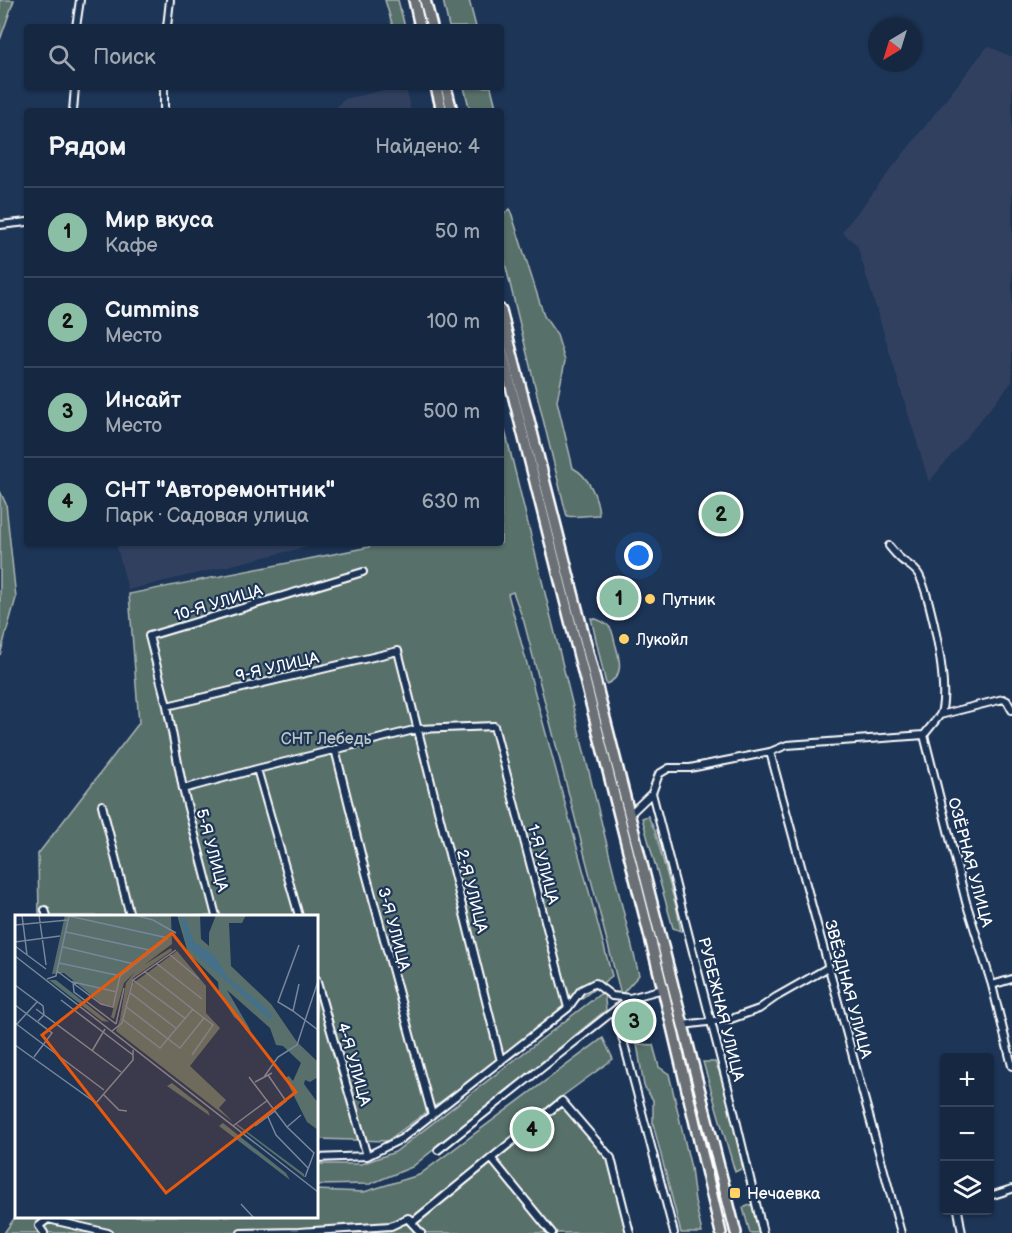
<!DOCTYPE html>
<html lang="ru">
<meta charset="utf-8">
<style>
:root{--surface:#162841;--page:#23344c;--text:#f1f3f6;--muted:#9ea6b1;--line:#35445a;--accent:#8abfa5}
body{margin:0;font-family:"Balsamiq Sans",sans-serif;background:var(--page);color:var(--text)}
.controls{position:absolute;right:18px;bottom:18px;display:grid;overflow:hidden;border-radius:6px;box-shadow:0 2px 4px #0004}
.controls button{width:54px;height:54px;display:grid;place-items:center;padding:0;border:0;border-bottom:2px solid var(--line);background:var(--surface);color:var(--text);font:30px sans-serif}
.compass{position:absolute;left:868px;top:18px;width:54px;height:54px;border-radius:50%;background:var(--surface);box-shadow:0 2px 4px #0004;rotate:218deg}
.you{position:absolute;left:639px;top:556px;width:21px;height:21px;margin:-15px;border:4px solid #fff;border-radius:50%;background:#1a73e8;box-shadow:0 0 0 9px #1a73e833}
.badge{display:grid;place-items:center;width:39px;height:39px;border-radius:50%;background:var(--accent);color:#111;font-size:20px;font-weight:700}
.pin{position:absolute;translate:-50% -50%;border:3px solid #fff;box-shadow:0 2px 6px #0006}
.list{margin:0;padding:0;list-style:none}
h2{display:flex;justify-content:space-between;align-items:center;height:78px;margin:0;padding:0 24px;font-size:26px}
h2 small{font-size:20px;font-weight:400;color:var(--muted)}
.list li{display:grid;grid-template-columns:39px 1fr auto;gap:18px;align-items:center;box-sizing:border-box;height:90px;padding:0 24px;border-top:2px solid var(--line)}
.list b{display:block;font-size:22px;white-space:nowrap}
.list p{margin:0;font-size:20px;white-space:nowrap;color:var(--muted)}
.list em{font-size:20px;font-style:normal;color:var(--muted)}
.icon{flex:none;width:33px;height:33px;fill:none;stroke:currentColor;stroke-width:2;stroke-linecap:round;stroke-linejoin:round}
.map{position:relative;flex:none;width:1012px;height:1233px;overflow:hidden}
.search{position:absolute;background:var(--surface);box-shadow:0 2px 4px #0004;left:24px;top:24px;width:480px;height:66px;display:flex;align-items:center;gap:15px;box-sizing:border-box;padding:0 21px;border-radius:6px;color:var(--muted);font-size:22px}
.panel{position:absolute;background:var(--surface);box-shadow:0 2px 4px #0004;left:24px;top:108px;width:480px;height:438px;border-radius:6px}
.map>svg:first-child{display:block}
.built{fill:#314161}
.green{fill:#596f6b;stroke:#acb7b5;stroke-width:1.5}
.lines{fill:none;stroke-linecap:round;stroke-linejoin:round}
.minor-casing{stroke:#fff;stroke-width:10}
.trunk-casing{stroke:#fff;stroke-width:14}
.minor{stroke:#1d3557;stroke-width:6}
.trunk{stroke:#6a7074;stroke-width:9}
.poi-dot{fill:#ffd166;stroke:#1d3557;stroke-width:2}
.labels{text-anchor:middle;stroke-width:4.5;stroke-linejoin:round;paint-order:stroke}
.poi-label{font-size:16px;fill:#fff;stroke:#1d3557;text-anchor:start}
.street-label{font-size:16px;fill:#fff;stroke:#1d3557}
.park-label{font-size:16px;fill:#bdc5c4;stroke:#1d3557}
.inset-road{fill:none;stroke:#77869a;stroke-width:1.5}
.view{fill:#e8590c;fill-opacity:0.15;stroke:#e8590c;stroke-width:3}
.inset-edge{fill:none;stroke:#fff;stroke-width:3}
</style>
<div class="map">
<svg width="1012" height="1233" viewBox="0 0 1012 1233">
<rect width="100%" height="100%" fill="#1d3557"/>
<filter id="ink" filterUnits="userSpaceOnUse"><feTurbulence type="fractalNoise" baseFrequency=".0167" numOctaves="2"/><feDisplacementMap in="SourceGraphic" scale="12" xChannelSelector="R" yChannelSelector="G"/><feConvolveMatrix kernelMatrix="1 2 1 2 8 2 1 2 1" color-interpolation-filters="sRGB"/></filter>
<g filter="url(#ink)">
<path class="built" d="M 988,46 L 1012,57 L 1012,382 L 929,482 L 857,245 L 842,232 Z
M 398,87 L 406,87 L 411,111 L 338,111 L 337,106 L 345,99 Z
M 116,543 L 323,543 L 128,590 Z"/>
<path class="green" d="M 0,0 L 14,0 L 0,40 Z
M 385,0 L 398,0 L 405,27 L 393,27 Z
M 443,0 L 469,0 L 476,27 L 449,27 Z
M 464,87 L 491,87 L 497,111 L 470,111 Z
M 510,209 L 544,316 L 557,335 L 565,361 L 557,401 L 573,468 C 589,476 598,498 599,515 C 588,515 577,518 567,516 L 565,509 L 501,247 L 501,216 Z
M 501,414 L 639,975 L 621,995 L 524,622 L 513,592 L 508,594 L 612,976 L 387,1141 L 317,1139 L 316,916 L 39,916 L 38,854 L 139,723 L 129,594 L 369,547 L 372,543 L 501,543 Z
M 0,491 L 6,504 L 16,598 L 0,655 Z
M 591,618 C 598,619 607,623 611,629 C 613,633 614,639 615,643 C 620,659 625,677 606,684 Z
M 648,816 L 655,831 L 677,910 L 681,931 L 673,928 L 642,818 Z
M 604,991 L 606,1010 L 412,1167 L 370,1184 L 317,1185 L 316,1164 L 361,1164 L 395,1152 Z
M 603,1038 L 613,1059 L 557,1100 L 608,1158 L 627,1233 L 4,1233 L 16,1216 L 316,1216 L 317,1190 L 364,1192 L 419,1175 Z
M 637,1044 L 653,1045 L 659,1067 L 669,1074 L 691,1168 L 695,1201 L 702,1233 L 681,1233 L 653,1124 L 653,1100 L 644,1086 Z
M 703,1062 L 715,1062 C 730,1095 735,1133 743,1168 L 735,1172 Z
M 752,1204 L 759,1233 L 750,1233 L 743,1208 Z"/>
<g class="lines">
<defs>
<path id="minor" d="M 76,27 L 80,0
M 167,27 L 170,0
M 73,111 L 75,87
M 164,111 L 164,87
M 0,225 L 27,222
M 889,546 C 893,551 897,556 902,560 C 908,565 915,568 919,575 C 931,597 951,693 940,715
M 167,706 L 149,636 L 363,572
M 924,735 L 966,902 L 992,985 L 1012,1066
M 335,749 L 364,866 L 432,1115
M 770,752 L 901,1233
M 257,769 L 299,916
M 183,789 L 257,769 L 418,729 L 494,726 L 568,1008
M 652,793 L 732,1103 L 763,1233
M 102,805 L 130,916
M 629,815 L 652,793 L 659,774 L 669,768 L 690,768 L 770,752 L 787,745 L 924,735 L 940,715 L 1003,699 L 1007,701 L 1012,710
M 45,910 L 47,916
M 216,916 L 183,789 L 167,706 L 398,651 L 501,1061
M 316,979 L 367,1156
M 992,985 L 1012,979
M 615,1010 L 674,1233
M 683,1025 L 731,1019 L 759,1009 L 776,997 L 829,967
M 438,1150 L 630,998
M 316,1158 L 367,1156 L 401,1139 L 568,1008 L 581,990 L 595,983 L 612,996 L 630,998 L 663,989
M 491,1158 L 552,1233
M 990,1196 L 1012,1189
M 958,1210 L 962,1233
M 409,1220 L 421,1233
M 44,1233 L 39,1226 L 48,1219 L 108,1233
M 241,1233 L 299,1232 L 391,1226 L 408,1218 L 414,1221 L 562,1101 L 611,1158 L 630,1233"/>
<path id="trunk" d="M 414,0 L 420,27
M 425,0 L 432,27
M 436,87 L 442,111
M 446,87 L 452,111
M 501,310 L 736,1233
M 501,347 L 663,989 L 721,1233"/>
</defs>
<use href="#minor" class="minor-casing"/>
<use href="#trunk" class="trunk-casing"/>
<use href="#minor" class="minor"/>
<use href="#trunk" class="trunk"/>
</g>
</g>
<g class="poi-dot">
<circle cx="650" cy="599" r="6"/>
<circle cx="624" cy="639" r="6"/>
<rect x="729" y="1187" width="12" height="12" rx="3"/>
</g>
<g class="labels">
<g class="poi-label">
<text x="662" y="605">Путник</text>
<text x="636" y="645">Лукойл</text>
<text x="747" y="1199">Нечаевка</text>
</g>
<g class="street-label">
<text transform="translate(218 602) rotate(-17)" y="6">10-Я УЛИЦА</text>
<text transform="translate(277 666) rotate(-13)" y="6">9-Я УЛИЦА</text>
<text transform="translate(213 850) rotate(75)" y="6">5-Я УЛИЦА</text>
<text transform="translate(971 862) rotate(75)" y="6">ОЗЁРНАЯ УЛИЦА</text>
<text transform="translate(544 864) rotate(75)" y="6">1-Я УЛИЦА</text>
<text transform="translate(473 891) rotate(76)" y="6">2-Я УЛИЦА</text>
<text transform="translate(395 929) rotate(75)" y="6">3-Я УЛИЦА</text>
<text transform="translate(849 989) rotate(75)" y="6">ЗВЁЗДНАЯ УЛИЦА</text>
<text transform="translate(722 1009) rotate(76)" y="6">РУБЕЖНАЯ УЛИЦА</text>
<text transform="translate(355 1064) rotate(74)" y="6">4-Я УЛИЦА</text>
</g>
<g class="park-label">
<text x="326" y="744">СНТ Лебедь</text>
</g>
</g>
<g transform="translate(15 915)">
<rect width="303" height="303" fill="#1d3557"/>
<path d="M 50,0 L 156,0 L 157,29 L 129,50 L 156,33 L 157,36 L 118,63 L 104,110 L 111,68 L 120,57 L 109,68 L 99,104 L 96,102 L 99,91 L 87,89 L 49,58 L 37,59 ZM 162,0 L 185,0 L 186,24 L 194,31 L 194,18 L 201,0 L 231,0 L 227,8 L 214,8 L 216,51 L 256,89 L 282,127 L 303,147 L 303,162 L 295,167 L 290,165 L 289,169 L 303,188 L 303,215 L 292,207 L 270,163 L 274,161 L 278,166 L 286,148 L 268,131 L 261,130 L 255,113 L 212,75 L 236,116 L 219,102 L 204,78 L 203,67 L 173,38 ZM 162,36 L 191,71 L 191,98 L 205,113 L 175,151 L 211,185 L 204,193 L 218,207 L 101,116 L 117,69 ZM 34,65 L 41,65 L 94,107 L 87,106 ZM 157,168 L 193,196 L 195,201 L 152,171 ZM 208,208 L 271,258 L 275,265 L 204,211 ZM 222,209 L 289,259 L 289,262 L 221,210 Z" fill="#596f6b"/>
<path d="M 165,0 L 169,0 L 179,27 L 199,40 L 213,63 L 249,91 L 257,101 L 255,105 L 173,32 Z" fill="#447089"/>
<path class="inset-road" d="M 7,0 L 12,40M 24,0 L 31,50M 119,0 L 138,5 L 161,18M 54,1 L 153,23M 0,10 L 53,5M 51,17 L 134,35M 0,27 L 45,21M 0,31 L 31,54M 48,32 L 119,49M 154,39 L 184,64M 0,41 L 303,277M 44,48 L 106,61M 141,48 L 187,84M 42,56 L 86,89 L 98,92 L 105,61 L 153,23M 32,64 L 41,61 L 54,1M 118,65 L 171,104M 284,69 L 278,96 L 303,115M 0,70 L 28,91 L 29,100 L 23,106M 114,77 L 162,114M 46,85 L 118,140M 0,90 L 37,118 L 19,142M 110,91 L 165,133 L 189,103 L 129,56M 21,94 L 106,157M 278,96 L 263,87 L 284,30M 107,104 L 145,133 L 178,94M 0,108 L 89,175M 2,109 L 22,87M 101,109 L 59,77 L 58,67 L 102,77M 101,109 L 109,73M 97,116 L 107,108 L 118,65 L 161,35M 0,130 L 81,188 L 118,145 L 118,135M 77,136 L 90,114M 177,140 L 198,110 L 189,103M 253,160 L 271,186 L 260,195M 234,162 L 272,212 L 299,238 L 290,262M 249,162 L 263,142 L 282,130 L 303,66M 240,167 L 257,158M 88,179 L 104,195 L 112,196M 253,202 L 261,220 L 293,253M 218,211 L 253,185M 240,211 L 260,196M 272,212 L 286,200M 226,289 L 239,303"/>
<path class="view" d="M 157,18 L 281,177 L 151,278 L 27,120 Z"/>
<rect width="303" height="303" class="inset-edge"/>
</g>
</svg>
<div class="controls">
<button>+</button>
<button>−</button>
<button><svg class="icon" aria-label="layers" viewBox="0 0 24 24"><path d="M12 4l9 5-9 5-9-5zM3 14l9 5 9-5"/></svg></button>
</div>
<svg class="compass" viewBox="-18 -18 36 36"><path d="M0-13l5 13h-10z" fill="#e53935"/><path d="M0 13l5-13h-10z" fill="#9ea6b1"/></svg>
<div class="you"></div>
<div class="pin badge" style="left:619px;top:598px">1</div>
<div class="pin badge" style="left:721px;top:514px">2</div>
<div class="pin badge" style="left:634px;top:1021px">3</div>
<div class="pin badge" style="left:532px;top:1129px">4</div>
<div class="search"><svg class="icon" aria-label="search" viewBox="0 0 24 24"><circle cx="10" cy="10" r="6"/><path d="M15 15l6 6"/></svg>Поиск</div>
<section class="panel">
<h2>Рядом<small>Найдено: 4</small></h2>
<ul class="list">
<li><span class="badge">1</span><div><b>Мир вкуса</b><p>Кафе</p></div><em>50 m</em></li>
<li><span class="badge">2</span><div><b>Cummins</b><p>Место</p></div><em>100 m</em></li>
<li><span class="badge">3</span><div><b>Инсайт</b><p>Место</p></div><em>500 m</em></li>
<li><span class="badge">4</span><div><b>СНТ &quot;Авторемонтник&quot;</b><p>Парк · Садовая улица</p></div><em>630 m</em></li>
</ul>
</section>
</div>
